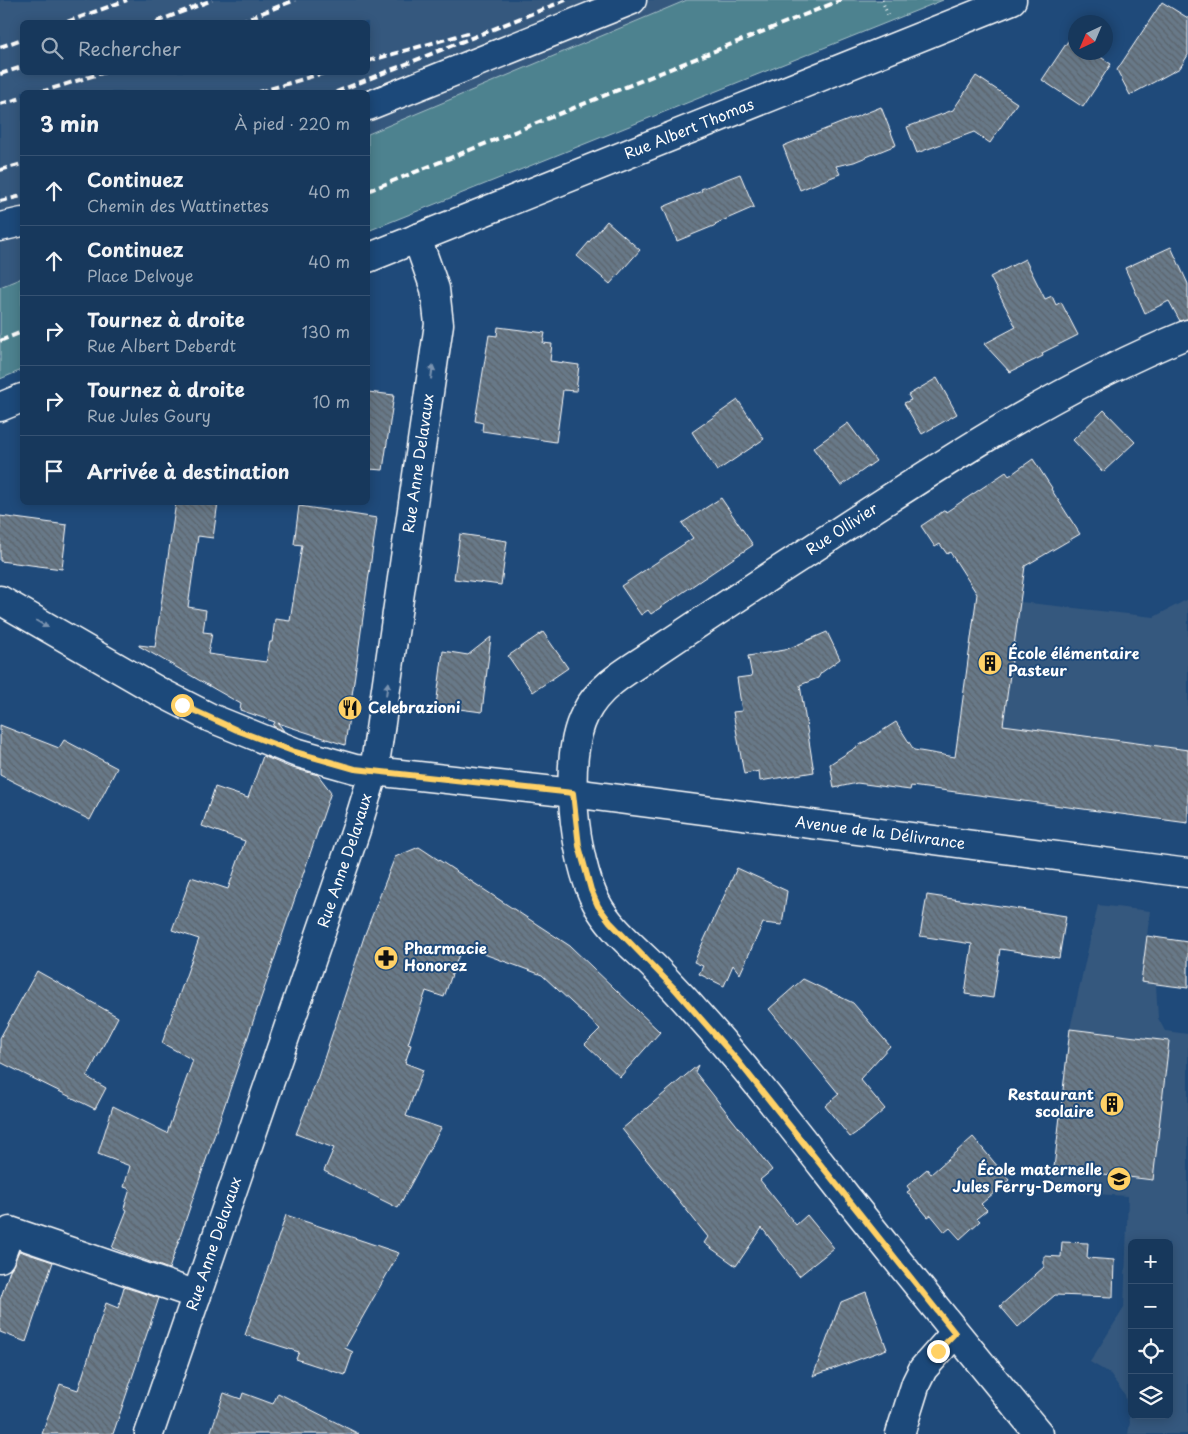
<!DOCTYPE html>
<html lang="fr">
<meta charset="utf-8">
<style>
:root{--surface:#17385c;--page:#244365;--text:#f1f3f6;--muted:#9eacbb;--line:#365272}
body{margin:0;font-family:"Playpen Sans",sans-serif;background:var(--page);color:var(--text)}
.controls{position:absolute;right:15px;bottom:15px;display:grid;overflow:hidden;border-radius:8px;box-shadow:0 2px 12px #0003}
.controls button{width:45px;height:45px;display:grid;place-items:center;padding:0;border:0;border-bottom:1px solid var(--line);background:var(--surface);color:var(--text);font:25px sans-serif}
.compass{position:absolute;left:1068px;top:15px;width:45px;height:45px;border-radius:50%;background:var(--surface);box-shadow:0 2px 12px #0003;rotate:224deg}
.stop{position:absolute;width:15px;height:15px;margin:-11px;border:4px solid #ffd166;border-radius:50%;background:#fff}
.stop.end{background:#ffd166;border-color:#fff;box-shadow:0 1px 5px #0008}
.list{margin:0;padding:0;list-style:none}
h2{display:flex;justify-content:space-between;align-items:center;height:65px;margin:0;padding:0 20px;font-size:21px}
h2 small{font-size:16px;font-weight:400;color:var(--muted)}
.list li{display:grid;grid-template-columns:32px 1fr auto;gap:15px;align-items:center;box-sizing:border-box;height:70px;padding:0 20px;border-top:1px solid var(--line)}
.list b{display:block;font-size:19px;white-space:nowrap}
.list p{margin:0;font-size:16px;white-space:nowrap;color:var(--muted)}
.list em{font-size:16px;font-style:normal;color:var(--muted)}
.icon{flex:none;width:28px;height:28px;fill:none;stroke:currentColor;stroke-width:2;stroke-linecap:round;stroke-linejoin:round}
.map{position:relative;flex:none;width:1188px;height:1434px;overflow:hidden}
.search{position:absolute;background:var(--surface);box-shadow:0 2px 12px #0003;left:20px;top:20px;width:350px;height:55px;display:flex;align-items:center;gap:12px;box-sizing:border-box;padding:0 18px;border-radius:8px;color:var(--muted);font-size:19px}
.panel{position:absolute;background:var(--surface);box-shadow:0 2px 12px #0003;left:20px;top:90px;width:350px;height:415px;border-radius:8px}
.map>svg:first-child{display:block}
.built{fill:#35587e;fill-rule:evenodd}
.green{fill:#4e828f;stroke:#a6c0c7}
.building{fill:url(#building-back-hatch);stroke:#fff}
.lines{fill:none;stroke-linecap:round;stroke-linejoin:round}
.minor-casing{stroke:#fff;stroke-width:31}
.path{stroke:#fff;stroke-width:3;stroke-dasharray:1 4;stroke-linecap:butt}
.minor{stroke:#1f4a7a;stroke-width:28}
.rail{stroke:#fff;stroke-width:4;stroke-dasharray:8 4;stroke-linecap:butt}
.oneway{fill:#7992af}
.route{stroke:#ffd166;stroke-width:6}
.labels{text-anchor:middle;stroke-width:4;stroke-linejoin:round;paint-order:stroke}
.street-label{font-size:15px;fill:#fff;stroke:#1f4a7a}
.poi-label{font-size:15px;font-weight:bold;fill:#fff;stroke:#1f4a7a;text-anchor:start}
</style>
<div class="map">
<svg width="1188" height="1434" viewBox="0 0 1188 1434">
<defs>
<pattern id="building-back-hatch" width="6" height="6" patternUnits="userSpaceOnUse" patternTransform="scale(1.25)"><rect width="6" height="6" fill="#687988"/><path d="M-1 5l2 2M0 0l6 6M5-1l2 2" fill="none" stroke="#5a626a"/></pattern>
</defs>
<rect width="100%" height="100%" fill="#1f4a7a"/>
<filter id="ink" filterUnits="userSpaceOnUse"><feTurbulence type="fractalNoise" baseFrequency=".02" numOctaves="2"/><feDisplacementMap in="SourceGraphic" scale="10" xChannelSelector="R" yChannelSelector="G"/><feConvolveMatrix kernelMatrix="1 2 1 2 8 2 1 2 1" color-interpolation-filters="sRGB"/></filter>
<g filter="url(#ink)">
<path class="built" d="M 0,0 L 943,0 L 368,231 L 368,92 L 22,92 L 22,370 L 0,379 ZM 22,22 L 368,22 L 368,72 L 22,72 Z
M 976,597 L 1154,617 L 1188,599 L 1188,823 L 951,791 Z
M 1098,905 L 1150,911 L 1147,936 L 1188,942 L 1188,988 L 1156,985 L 1158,1018 L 1165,1031 L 1188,1034 L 1188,1434 L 1128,1434 L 1130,1422 L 1125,1395 L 1109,1373 L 1090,1362 L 1124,1308 L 1128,1196 L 1045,1191 L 1054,1168 L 1070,1029 ZM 1132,1243 L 1169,1243 L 1169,1415 L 1132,1415 Z"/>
<path class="green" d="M 687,0 L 943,0 L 368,231 L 368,134 Z
M 22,278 L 22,370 L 0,379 L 0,287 Z"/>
<path class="building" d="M 1162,2 L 1188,18 L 1188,55 L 1180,68 L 1130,95 L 1117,70 Z
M 1070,38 L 1076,41 L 1076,52 L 1093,52 L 1111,64 L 1083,107 L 1042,80 Z
M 976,76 L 1017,103 L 990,143 L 974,132 L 917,153 L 907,127 L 953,110 Z
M 881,107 L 896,145 L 854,162 L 836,166 L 840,174 L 800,190 L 783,146 Z
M 740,174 L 754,207 L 715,224 L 716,225 L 677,241 L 663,207 L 702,191 L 701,189 Z
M 607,221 L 640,250 L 610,284 L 577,256 Z
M 1171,247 L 1188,284 L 1188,319 L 1180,321 L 1169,301 L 1145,313 L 1125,268 Z
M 1025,259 L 1045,299 L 1052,296 L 1056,305 L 1061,302 L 1078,335 L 1042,353 L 1043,356 L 1010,372 L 984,344 L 1016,327 L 990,277 Z
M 498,327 L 545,333 L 543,343 L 552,344 L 550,361 L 579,365 L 576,391 L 563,390 L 556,442 L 482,431 L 483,423 L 475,421 L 489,335 L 497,336 Z
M 937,378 L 957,414 L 922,434 L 904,403 L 911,400 L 908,395 Z
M 368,392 L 394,395 L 383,470 L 368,469 Z
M 738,400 L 764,439 L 717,471 L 692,432 Z
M 1104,410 L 1135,442 L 1103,472 L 1073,440 Z
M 848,423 L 876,461 L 841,486 L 813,448 Z
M 1033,459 L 1052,488 L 1051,489 L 1080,534 L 1025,566 L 1003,725 L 1188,750 L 1188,823 L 911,786 L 910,790 L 857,783 L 834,788 L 830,764 L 896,722 L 914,750 L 955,757 L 977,594 L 950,552 L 947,554 L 940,544 L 935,547 L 921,526 L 945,510 L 946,512 L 1006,472 L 1009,476 Z
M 721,498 L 753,545 L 651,614 L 648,610 L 641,615 L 621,586 L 693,538 L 682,523 Z
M 176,502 L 218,502 L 213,538 L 198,536 L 188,607 L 206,610 L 203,632 L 212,633 L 208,654 L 266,662 L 270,642 L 272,642 L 275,619 L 290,621 L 302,545 L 294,544 L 299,506 L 377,518 L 345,745 L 278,723 L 284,731 L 273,726 L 275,722 L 240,710 L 241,704 L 139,646 L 139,645 L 155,647 Z
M 0,516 L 67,525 L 62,569 L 0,561 Z
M 460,534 L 507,541 L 501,585 L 454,579 Z
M 543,632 L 568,668 L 533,692 L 508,656 Z
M 827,632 L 840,659 L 821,673 L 818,678 L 800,685 L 814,772 L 760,781 L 759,771 L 744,774 L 733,712 L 742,711 L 737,678 L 752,676 L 748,656 L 785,650 Z
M 491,637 L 482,712 L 436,706 L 443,651 L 468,655 Z
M 0,725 L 59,748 L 64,740 L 117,768 L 90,820 L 0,775 Z
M 263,756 L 289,767 L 318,775 L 331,792 L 169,1269 L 112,1248 L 127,1210 L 124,1208 L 130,1189 L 124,1187 L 130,1166 L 98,1154 L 113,1106 L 167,1133 L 193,1060 L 162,1043 L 199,939 L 172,930 L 191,877 L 228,889 L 245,841 L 202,826 L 215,787 L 248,798 Z
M 419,847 L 570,946 L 660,1032 L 620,1077 L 585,1044 L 600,1029 L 542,975 L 462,946 L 444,997 L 426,991 L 408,1044 L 411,1045 L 405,1063 L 423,1070 L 406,1116 L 441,1128 L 398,1208 L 324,1171 L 334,1148 L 296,1134 L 318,1077 L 365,934 L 395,857 Z
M 737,868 L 787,891 L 782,925 L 763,923 L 740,974 L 733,965 L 724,986 L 699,974 L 703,966 L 694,962 Z
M 927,895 L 1066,916 L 1059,958 L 1000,949 L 993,998 L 965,994 L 972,944 L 920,936 Z
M 1147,936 L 1188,942 L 1188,988 L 1141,982 Z
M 37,971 L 118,1017 L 87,1077 L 106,1088 L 95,1109 L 0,1062 L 0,1038 Z
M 803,979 L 853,1003 L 890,1046 L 860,1079 L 885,1109 L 863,1128 L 850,1137 L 825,1106 L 839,1094 L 769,1009 Z
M 1070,1029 L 1169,1041 L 1153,1180 L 1054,1168 Z
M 698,1065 L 695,1072 L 772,1170 L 760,1180 L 796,1225 L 807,1215 L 834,1248 L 799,1276 L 762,1228 L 736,1266 L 704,1243 L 708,1237 L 622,1129 Z
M 973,1137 L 1009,1180 L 981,1204 L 987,1210 L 977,1218 L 980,1221 L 960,1239 L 950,1228 L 945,1232 L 931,1215 L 928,1217 L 907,1192 L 910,1190 L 907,1186 L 927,1169 L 931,1174 Z
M 286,1215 L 399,1253 L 345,1348 L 353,1352 L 345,1375 L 296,1359 L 299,1352 L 245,1335 Z
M 1062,1242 L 1088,1243 L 1087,1258 L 1114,1260 L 1113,1297 L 1055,1295 L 1018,1327 L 1000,1306 L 1044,1267 L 1044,1256 L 1061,1257 Z
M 19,1251 L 53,1262 L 26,1342 L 0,1332 L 0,1300 L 10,1270 Z
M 124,1287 L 159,1298 L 113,1434 L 42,1434 L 60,1384 L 78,1390 L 106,1303 L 118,1308 Z
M 866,1292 L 887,1349 L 813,1376 L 841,1302 Z
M 224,1393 L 241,1399 L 243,1393 L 273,1404 L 278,1393 L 359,1434 L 210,1434 Z"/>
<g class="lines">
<defs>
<g id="minor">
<path d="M 368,106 L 632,0"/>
<path d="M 0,227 L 22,222"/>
<path id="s1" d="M 368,258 L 1012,0"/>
<path d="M 0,407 L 22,398"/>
<path id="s2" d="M 0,600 L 156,690 L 211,718 L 295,752 L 355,769 L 573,793 L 1188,873"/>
<path d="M 0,1258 L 10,1231 L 197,1295"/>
<path id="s3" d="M 149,1434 L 356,830 L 374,771 L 439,324 L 435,289 L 417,238"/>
<path d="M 900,1434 L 916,1383 L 923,1369 L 955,1333"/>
<path id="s4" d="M 1039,1434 C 974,1356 910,1276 846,1196 C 810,1150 774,1103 736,1058 C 710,1027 683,997 655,968 C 635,948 609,928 596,902 C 574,858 562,759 585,714 C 600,683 636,666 663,647 C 708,617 753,587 798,558 C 924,476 1048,391 1188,334"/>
</g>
</defs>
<use href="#minor" class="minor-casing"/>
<path class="path" d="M 882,0 L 888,16"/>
<use href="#minor" class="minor"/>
<path class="rail" d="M 67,22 L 127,0
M 156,22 L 212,0
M 239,22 L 295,0
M 0,47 L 22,39
M 368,61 L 468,33
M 0,74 L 22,67
M 41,92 L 105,72
M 259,92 L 327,72
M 336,92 L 566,0
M 0,104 L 22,98
M 0,170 L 22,164
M 368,191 L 841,0
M 0,201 L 22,196
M 0,341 L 22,332"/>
</g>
<defs><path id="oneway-solid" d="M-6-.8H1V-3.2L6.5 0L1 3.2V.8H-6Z" transform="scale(1.25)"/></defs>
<g class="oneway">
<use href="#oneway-solid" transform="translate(432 372) rotate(-82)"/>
<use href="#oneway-solid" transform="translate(42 624) rotate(30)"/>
<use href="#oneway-solid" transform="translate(387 689) rotate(-82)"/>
</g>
</g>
<g class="lines" filter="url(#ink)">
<path class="route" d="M 182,705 L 239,731 L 295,752 L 355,769 L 573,793 L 579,846 L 591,890 L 598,906 L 610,922 L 673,987 L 738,1061 L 955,1333 L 938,1351"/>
</g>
<defs>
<symbol id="building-disc" viewBox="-11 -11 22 22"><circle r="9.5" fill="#ffd166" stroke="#1f4a7a"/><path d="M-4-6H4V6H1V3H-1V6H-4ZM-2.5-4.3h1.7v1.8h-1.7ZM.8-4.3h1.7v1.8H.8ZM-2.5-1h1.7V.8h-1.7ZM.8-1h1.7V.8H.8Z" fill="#111"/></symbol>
<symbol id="restaurant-disc" viewBox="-11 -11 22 22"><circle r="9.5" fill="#ffd166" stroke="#1f4a7a"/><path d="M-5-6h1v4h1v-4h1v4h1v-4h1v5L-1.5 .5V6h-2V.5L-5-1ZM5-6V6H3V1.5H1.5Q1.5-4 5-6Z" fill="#111"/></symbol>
<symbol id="pharmacy-disc" viewBox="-11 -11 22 22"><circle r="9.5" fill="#ffd166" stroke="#1f4a7a"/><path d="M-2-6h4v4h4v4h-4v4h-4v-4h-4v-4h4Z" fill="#111"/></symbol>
<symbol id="school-disc" viewBox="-11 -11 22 22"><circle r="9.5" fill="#ffd166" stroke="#1f4a7a"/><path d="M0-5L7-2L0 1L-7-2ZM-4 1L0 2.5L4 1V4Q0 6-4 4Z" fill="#111"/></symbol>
</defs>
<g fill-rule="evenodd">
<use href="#building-disc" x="976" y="649" width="28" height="28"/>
<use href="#restaurant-disc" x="336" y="694" width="28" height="28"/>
<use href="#pharmacy-disc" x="372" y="944" width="28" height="28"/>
<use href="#building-disc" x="1098" y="1090" width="28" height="28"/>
<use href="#school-disc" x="1105" y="1165" width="28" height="28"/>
</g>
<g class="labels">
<g class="street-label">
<text dy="5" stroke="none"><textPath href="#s1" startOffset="346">Rue Albert Thomas</textPath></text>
<text dy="5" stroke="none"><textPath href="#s3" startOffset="1011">Rue Anne Delavaux</textPath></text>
<text dy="5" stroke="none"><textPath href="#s4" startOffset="1204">Rue Ollivier</textPath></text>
<text dy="5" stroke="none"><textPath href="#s2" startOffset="924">Avenue de la Délivrance</textPath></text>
<text dy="5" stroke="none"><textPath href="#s3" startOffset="606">Rue Anne Delavaux</textPath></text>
<text dy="5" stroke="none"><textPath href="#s3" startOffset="201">Rue Anne Delavaux</textPath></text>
</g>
<g class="poi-label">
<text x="1008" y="659">École élémentaire<tspan x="1008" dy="17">Pasteur</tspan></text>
<text x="368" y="713">Celebrazioni</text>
<text x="404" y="954">Pharmacie<tspan x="404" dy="17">Honorez</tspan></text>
<text x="1094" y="1100" text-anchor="end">Restaurant<tspan x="1094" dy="17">scolaire</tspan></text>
<text x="1102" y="1175" text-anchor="end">École maternelle<tspan x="1102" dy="17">Jules Ferry-Demory</tspan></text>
</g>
</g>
</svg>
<div class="controls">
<button>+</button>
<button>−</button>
<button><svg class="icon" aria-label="locate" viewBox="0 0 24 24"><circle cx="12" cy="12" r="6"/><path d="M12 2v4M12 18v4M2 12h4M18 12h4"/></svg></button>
<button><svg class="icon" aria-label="layers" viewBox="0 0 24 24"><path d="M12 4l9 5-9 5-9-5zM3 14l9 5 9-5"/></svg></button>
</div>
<svg class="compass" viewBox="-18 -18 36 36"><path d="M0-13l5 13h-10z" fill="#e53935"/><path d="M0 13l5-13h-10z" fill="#9eacbb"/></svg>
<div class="stop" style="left:182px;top:705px"></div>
<div class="stop end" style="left:938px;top:1351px"></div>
<div class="search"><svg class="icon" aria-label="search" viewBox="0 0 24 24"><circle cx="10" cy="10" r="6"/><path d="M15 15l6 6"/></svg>Rechercher</div>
<section class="panel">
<h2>3 min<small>À pied · 220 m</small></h2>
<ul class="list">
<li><svg class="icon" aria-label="ahead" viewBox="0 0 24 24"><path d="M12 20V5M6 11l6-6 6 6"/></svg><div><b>Continuez</b><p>Chemin des Wattinettes</p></div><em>40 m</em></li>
<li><svg class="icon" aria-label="ahead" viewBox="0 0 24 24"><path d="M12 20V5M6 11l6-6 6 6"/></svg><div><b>Continuez</b><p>Place Delvoye</p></div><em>40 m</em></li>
<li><svg class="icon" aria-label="right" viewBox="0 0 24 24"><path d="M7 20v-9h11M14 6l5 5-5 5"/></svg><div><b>Tournez à droite</b><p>Rue Albert Deberdt</p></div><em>130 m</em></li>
<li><svg class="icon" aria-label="right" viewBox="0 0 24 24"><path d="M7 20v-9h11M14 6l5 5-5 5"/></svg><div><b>Tournez à droite</b><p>Rue Jules Goury</p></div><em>10 m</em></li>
<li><svg class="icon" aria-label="arrive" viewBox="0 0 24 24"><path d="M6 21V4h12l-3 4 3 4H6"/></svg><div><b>Arrivée à destination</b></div></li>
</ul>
</section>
</div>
